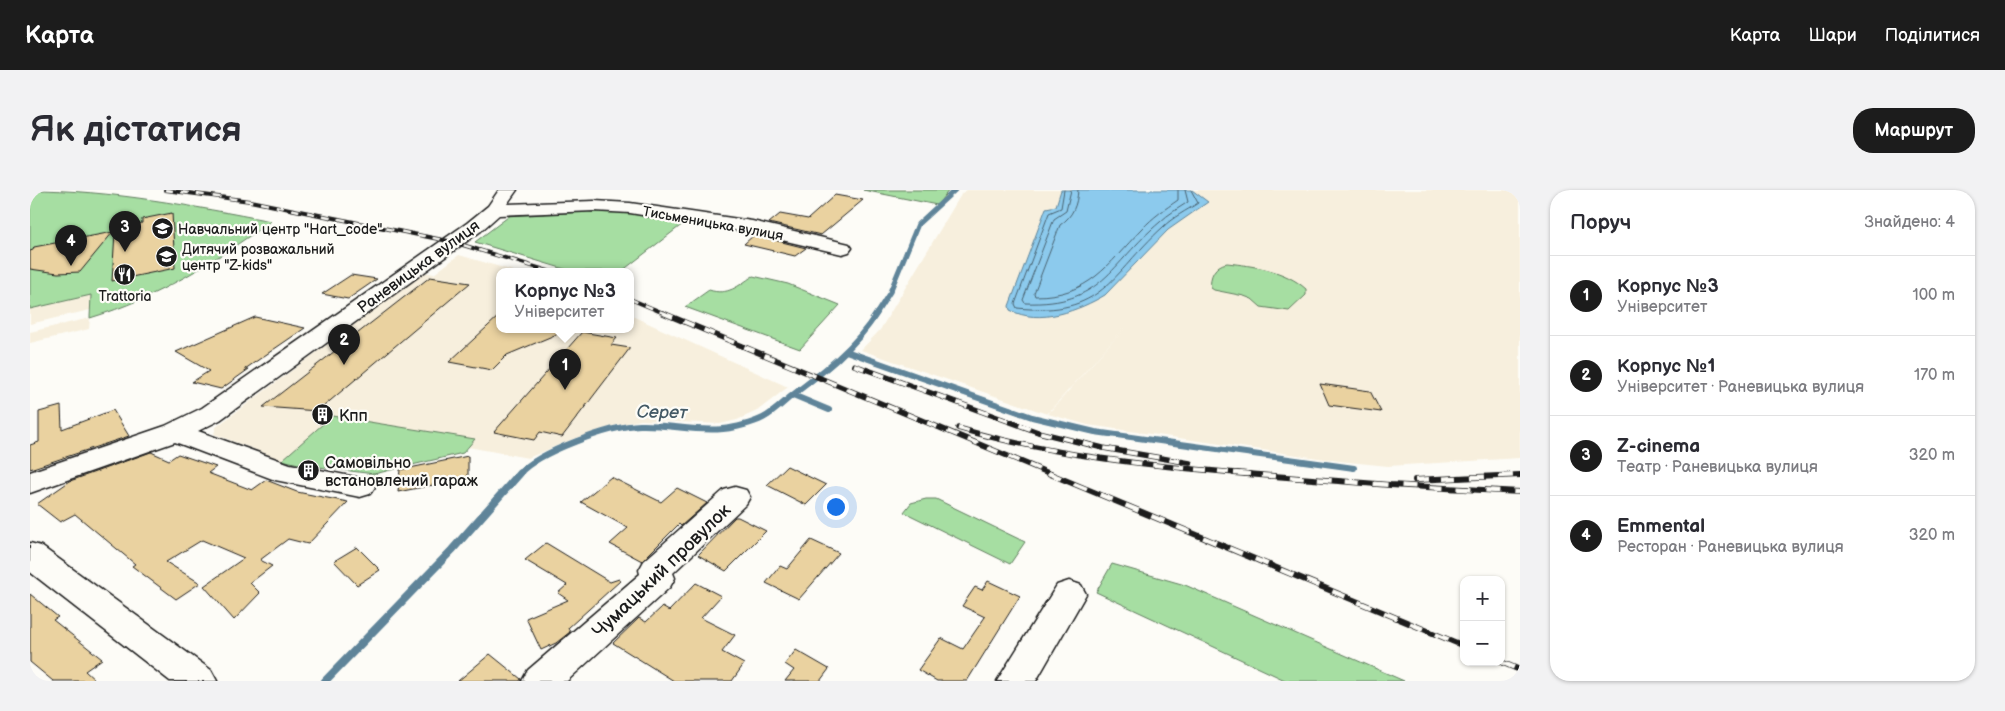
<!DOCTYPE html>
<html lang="uk">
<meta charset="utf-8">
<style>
:root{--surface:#fff;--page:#f2f2f3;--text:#2b2b33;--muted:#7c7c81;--line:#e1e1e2;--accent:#1c1c1c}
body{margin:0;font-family:"Balsamiq Sans",sans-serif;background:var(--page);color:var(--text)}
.controls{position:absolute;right:15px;bottom:15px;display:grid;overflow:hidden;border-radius:10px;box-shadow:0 1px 4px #0004}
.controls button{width:45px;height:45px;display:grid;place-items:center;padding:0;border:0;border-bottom:1px solid var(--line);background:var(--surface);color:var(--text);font:25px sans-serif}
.you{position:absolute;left:805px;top:316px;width:18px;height:18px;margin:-12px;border:4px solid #fff;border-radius:50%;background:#1a73e8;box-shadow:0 0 0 8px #1a73e833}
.badge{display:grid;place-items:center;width:32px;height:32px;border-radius:50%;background:var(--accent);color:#fff;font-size:16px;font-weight:700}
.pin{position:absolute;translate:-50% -41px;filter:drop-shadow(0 1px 2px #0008)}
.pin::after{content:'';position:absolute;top:26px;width:18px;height:15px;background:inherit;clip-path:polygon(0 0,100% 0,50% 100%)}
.popup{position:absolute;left:466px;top:78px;width:138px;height:65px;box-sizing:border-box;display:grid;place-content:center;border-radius:10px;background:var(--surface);filter:drop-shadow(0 1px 4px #0005);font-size:16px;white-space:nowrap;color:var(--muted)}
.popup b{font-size:19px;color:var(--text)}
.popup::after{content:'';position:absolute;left:50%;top:100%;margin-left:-10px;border:10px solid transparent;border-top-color:var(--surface)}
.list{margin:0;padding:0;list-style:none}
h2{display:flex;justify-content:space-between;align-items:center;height:65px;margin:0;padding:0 20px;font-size:21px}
h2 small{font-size:16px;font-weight:400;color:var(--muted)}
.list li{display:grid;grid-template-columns:32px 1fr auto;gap:15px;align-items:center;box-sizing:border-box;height:80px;padding:0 20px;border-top:1px solid var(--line)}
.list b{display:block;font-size:19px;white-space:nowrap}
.list p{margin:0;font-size:16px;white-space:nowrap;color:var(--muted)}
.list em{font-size:16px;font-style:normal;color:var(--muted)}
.map{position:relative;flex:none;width:1490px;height:491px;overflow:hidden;border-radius:20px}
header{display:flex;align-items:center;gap:30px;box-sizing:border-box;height:70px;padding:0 25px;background:var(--accent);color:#fff}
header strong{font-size:24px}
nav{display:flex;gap:28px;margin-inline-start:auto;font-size:18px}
.intro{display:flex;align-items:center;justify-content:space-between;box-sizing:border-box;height:120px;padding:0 30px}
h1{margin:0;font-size:35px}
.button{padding:12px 22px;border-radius:20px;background:var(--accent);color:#fff;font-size:18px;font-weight:700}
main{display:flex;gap:30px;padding:0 30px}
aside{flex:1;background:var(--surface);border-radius:20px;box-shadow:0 1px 4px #0004}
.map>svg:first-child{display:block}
.built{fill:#f7efdd}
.green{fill:#a6dea2;stroke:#617d5f}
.water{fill:#8ccaed;stroke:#5f8499}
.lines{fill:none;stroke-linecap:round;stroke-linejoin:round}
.shore{stroke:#496270;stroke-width:1}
.stream-far2{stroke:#5f8499;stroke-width:5}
.stream-far1{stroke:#5f8499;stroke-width:6}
.stream{stroke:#5f8499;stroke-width:8}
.building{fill:#ead2a0;stroke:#1c1c1c}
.street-casing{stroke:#1c1c1c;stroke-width:3}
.street{fill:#fdfcf7;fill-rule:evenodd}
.rail-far2-casing{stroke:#1c1c1c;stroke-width:4}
.rail-far1-casing{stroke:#1c1c1c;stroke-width:5.5}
.rail-casing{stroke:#1c1c1c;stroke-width:6}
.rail-far2{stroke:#fdfcf7;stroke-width:2.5;stroke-dasharray:8;stroke-linecap:butt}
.rail-far1{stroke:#fdfcf7;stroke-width:4;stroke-dasharray:11;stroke-linecap:butt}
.rail{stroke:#fdfcf7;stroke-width:4.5;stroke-dasharray:14;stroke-linecap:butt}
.labels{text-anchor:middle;stroke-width:4.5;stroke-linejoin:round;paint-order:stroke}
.far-street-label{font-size:14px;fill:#1c1c1c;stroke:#fdfcf7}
.far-poi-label{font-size:14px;fill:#1c1c1c;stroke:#fdfcf7;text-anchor:start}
.street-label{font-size:16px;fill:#1c1c1c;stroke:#fdfcf7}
.poi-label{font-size:16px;fill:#1c1c1c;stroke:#fdfcf7;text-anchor:start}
.water-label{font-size:18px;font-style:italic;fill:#435965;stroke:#fdfcf7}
.near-street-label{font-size:19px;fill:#1c1c1c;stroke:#fdfcf7}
</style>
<header>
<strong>Карта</strong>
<nav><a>Карта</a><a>Шари</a><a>Поділитися</a></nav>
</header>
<div class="intro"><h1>Як дістатися</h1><a class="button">Маршрут</a></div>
<main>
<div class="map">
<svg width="1490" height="491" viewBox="0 0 1490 491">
<rect width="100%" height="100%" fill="#fdfcf7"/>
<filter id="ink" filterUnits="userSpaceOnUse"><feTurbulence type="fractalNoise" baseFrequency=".02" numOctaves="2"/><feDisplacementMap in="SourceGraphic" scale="10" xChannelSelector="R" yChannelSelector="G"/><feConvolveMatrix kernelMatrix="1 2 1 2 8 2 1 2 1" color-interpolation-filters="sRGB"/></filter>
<g filter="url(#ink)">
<path class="built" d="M 937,0 L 1490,0 L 1490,268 L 1358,276 L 1309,271 L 1058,235 L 1018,224 L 1095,137 L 1017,224 L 831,160 L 850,140 L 932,3 Z
M 429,65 L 484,81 L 470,81 L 470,139 L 600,139 L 600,125 L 758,197 L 727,221 L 707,230 L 690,234 L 611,230 L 586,235 L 543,249 L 498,268 L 438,257 L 433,263 L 344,284 L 273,275 L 252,270 L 184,244 L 186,237 L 394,82 L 404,84 Z
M 61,105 L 60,120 L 0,134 L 0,119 Z
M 60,128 L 59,139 L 0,153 L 0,142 Z"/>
<path class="green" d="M 0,0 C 81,0 162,16 241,31 C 183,72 130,107 60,128 L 61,105 L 0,119 Z
M 833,0 L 919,0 L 907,15 Z
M 561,17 L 658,30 L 592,81 L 541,81 L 445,52 L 486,21 Z
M 1197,73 C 1224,76 1255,80 1276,99 L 1276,105 L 1259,121 L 1231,117 L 1222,109 L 1214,106 L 1184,100 L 1181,98 C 1179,86 1185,75 1197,73 Z
M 723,86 L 758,94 L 810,115 L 770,159 L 655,117 L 679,100 C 698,106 708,96 723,86 Z
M 302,226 L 445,249 L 433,263 L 344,284 L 273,275 L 252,270 Z
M 896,309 L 906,309 L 995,352 L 980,374 L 874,322 L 881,313 Z
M 1082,374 L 1155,395 L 1374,491 L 1257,491 L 1066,402 Z"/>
<path class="water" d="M 1031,0 L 1162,0 L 1178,12 L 1138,40 L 1075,105 C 1050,120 1009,136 980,120 L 979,116 L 1016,18 L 1026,16 Z"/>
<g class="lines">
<path class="shore" d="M 1034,0 L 1031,18 L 1019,23 L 985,114 L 987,118 C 1074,127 1079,86 1133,37 C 1143,27 1156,21 1168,13 L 1161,0
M 1041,0 L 1036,21 L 1024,29 L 993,110 L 995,113 C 1073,116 1079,75 1130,32 C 1138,24 1149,18 1158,12 L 1155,0
M 1048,0 C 1047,15 1043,26 1030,35 L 1004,103 L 1005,106 C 1060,106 1077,75 1112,39 C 1123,27 1135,19 1148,10 L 1148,0"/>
<path class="stream-far2" d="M 846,124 L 860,102 L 888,34 L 925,0"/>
<path class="stream-far1" d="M 816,161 L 1002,227 L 1065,242 L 1324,278
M 763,205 L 799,220
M 489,284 C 508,262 580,236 610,235 C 638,234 665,242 693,239 C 705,238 723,233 733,228 C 743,223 752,214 760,207 C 793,182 825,158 847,123"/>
<path class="stream" d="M 295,491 L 422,360 L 490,283"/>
</g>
<path class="building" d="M 805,5 L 833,10 L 791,45 L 739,33 L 750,24 L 778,29 Z
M 142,23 L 145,78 L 82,91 L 85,42 L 104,38 L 104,35 L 112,33 L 112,29 Z
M 83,42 L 50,82 L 28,83 L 0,79 L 0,61 L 3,60 L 4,57 Z
M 724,45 L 776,58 L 765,66 L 714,54 Z
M 321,85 L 347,89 L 318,109 L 292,104 Z
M 400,87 L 440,93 L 288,221 L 233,217 Z
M 470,125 L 470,139 L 539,139 L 477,165 L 462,180 L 419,172 Z
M 225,127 L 275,138 L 215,179 L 219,179 L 191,199 L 162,192 L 179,181 L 146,162 Z
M 552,142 L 587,148 L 581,155 L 600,158 L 532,247 L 510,242 L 504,250 L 464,242 Z
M 1290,194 L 1340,201 L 1351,222 L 1299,215 Z
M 31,216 L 32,239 L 83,220 L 99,246 L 0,279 L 0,255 L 9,252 L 9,222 Z
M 121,262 L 139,270 L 148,264 L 186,277 L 178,283 L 222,300 L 236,290 L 267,302 L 318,312 L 278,354 L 258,349 L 230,370 L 242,376 L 220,393 L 230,403 L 204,430 L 174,396 L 214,368 L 172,350 L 136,372 L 170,393 L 146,409 L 102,376 L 105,374 L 45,324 L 30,332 L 7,314 L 40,291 Z
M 438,266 L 438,288 L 368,302 L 370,280 Z
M 757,276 L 796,295 L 776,315 L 737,295 Z
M 581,287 L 631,312 L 647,298 L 677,313 L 651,336 L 649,334 L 612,371 L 580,354 L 598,338 L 551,312 Z
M 705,327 L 708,327 L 736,341 L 696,381 L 668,365 Z
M 781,350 L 809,363 L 769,409 L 736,393 L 750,376 L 757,379 Z
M 516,353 L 580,392 L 589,389 L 590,391 L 538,438 L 540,442 L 526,453 L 511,460 L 496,428 L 538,410 L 528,403 L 537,395 L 495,370 Z
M 327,357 L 350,380 L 327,395 L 304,371 Z
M 958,391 L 990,406 L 937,491 L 907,491 L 888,480 L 911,448 L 933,459 L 955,427 L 932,416 L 945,397 L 952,400 Z
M 666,393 L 691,406 L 671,428 L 705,445 L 692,462 L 714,474 L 702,491 L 644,491 L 583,453 L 609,428 L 616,432 L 632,417 L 639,421 Z
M 0,404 L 28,427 L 23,430 L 72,469 L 55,481 L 66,491 L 23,491 L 0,472 Z
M 766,460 L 799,479 L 790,491 L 755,491 L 764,480 L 755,474 Z
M 460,464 L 491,489 L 490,491 L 428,491 Z"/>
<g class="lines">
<defs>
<path id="street" d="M 469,0 L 487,0 L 477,14 L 564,11 L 600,13 L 722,31 L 819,54 L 822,58 L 819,62 L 812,64 L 722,43 L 600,23 L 564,21 L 469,25 L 451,41 L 190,230 L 168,241 L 260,274 L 340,290 L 345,297 L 340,304 L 330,307 L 245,290 L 145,252 L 0,303 L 0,282 L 135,236 L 172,218 L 437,33 L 458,16 Z
M 705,297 L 716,300 L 720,307 L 716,314 L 643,383 L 645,388 L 640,397 L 537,491 L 492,491 L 498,480 L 610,384 L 609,380 L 614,371 L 694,300 Z
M 0,353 L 11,356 L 181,480 L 187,491 L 140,491 L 0,382 Z
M 1039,391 L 1051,395 L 1056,404 L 1006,491 L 967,491 L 1027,395 Z"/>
</defs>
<use href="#street" class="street-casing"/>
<use href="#street" class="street"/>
<defs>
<path id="rail-far2" d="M 135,0 L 220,11 L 423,52 L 518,81
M 600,109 L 636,124"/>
<path id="rail-far1" d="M 633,123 L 1021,284
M 824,175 L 1008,242 L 1073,258 L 1160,273
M 928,238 C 1024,266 1121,276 1220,284"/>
<path id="rail" d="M 1018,283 L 1434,456
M 1204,283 L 1360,295 L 1490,302
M 1385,290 L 1490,285
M 1471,472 L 1490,480"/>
</defs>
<use href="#rail-far2" class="rail-far2-casing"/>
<use href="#rail-far1" class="rail-far1-casing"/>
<use href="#rail" class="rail-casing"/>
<use href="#rail-far2" class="rail-far2"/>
<use href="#rail-far1" class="rail-far1"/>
<use href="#rail" class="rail"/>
</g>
</g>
<defs>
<symbol id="school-disc" viewBox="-11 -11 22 22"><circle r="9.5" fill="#1c1c1c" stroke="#fdfcf7"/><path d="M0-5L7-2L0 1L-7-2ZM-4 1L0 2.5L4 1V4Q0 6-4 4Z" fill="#fff"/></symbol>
<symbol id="restaurant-disc" viewBox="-11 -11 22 22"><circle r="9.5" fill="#1c1c1c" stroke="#fdfcf7"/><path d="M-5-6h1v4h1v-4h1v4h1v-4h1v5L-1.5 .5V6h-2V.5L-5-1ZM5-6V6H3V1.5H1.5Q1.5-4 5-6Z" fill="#fff"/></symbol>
<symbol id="building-disc" viewBox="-11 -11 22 22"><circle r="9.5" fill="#1c1c1c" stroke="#fdfcf7"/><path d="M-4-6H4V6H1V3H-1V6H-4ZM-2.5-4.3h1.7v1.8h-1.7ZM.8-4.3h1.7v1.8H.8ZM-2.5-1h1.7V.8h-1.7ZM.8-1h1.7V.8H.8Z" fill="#fff"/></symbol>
</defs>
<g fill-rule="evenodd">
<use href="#school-disc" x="120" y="26" width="25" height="25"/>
<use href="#school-disc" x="124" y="54" width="25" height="25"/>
<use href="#restaurant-disc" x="82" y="72" width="25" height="25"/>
<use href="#building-disc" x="280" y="212" width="25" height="25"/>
<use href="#building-disc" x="266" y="268" width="25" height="25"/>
</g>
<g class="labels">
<g class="far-street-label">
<text transform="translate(683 33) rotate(10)" y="5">Тисьменицька вулиця</text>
</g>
<g class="far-poi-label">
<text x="148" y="44">Навчальний центр "Hart_code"</text>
<text x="152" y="64">Дитячий розважальний<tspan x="152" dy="16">центр "Z-kids"</tspan></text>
<text x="95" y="111" text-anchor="middle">Trattoria</text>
</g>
<g class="street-label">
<text transform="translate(388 76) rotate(-36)" y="6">Раневицька вулиця</text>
</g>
<g class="poi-label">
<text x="309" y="231">Кпп</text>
<text x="295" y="278">Самовільно<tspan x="295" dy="18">встановлений гараж</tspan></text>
</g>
<g class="water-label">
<text transform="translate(632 222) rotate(1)" y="6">Серет</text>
</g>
<g class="near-street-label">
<text transform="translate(631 380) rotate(-44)" y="7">Чумацький провулок</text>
</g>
</g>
</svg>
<div class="controls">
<button>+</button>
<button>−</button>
</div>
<div class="you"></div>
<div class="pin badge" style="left:535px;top:200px">1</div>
<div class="popup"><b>Корпус №3</b>Університет</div>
<div class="pin badge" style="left:314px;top:175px">2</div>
<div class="pin badge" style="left:95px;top:62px">3</div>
<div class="pin badge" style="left:41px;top:76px">4</div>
</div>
<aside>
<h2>Поруч<small>Знайдено: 4</small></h2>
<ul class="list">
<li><span class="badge">1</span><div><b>Корпус №3</b><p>Університет</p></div><em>100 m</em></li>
<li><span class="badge">2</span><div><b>Корпус №1</b><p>Університет · Раневицька вулиця</p></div><em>170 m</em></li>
<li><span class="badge">3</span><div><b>Z-cinema</b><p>Театр · Раневицька вулиця</p></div><em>320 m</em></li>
<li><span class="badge">4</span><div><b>Emmental</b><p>Ресторан · Раневицька вулиця</p></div><em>320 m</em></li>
</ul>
</aside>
</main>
